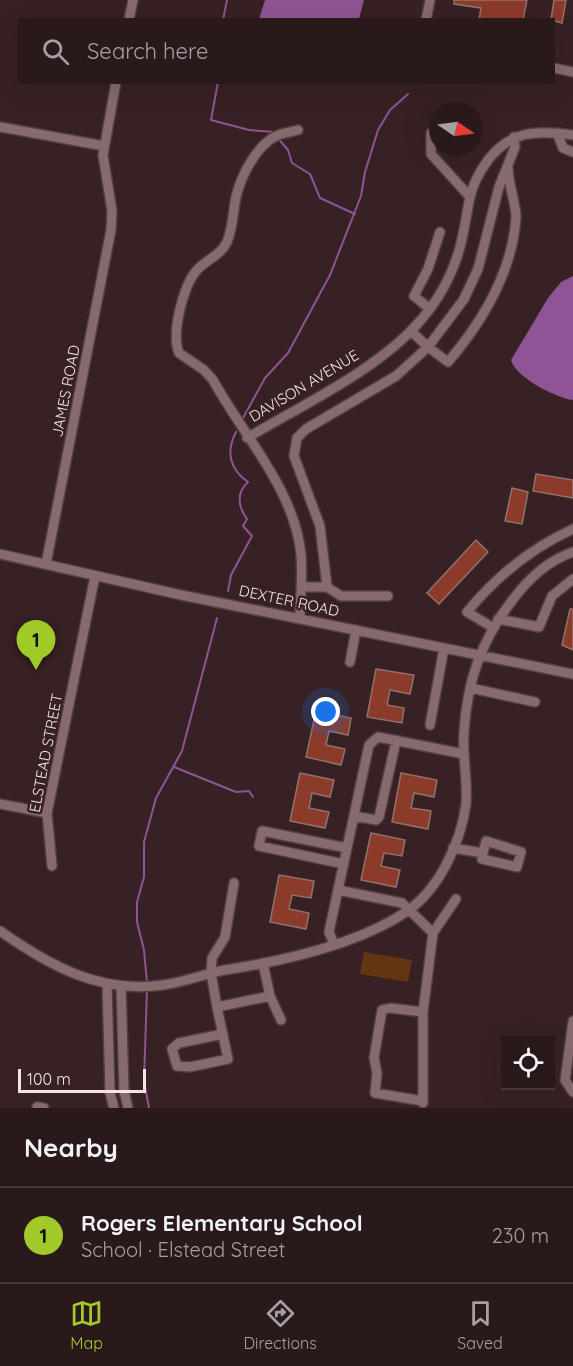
<!DOCTYPE html>
<meta charset="utf-8">
<style>
:root{--surface:#2a191b;--page:#362628;--text:#f1f3f6;--muted:#a5a0a3;--line:#46383a;--accent:#a1c92a}
body{margin:0;font-family:Quicksand,sans-serif;background:var(--page);color:var(--text)}
.controls{position:absolute;right:18px;bottom:18px;display:grid;overflow:hidden;border-radius:0px;box-shadow:0 6px 24px #0002}
.controls button{width:54px;height:54px;display:grid;place-items:center;padding:0;border:0;border-bottom:2px solid var(--line);background:var(--surface);color:var(--text);font:30px sans-serif}
.compass{position:absolute;left:429px;top:102px;width:54px;height:54px;border-radius:50%;background:var(--surface);box-shadow:0 6px 24px #0002;rotate:103deg}
.scale{position:absolute;left:18px;bottom:15px;width:128px;box-sizing:border-box;padding-left:6px;border:3px solid #f4e4e5;border-top:0;font-size:16px;line-height:21px;white-space:nowrap;color:#f4e4e5;-webkit-text-stroke:4px #382124;paint-order:stroke}
.you{position:absolute;left:326px;top:712px;width:21px;height:21px;margin:-15px;border:4px solid #fff;border-radius:50%;background:#1a73e8;box-shadow:0 0 0 9px #1a73e833}
.badge{display:grid;place-items:center;width:39px;height:39px;border-radius:50%;background:var(--accent);color:#111;font-size:20px;font-weight:700}
.pin{position:absolute;translate:-50% -50px;filter:drop-shadow(0 2px 3px #0008)}
.pin::after{content:'';position:absolute;top:32px;width:21px;height:18px;background:inherit;clip-path:polygon(0 0,100% 0,50% 100%)}
.list{margin:0;padding:0;list-style:none}
h2{display:flex;justify-content:space-between;align-items:center;height:78px;margin:0;padding:0 24px;font-size:26px}
h2 small{font-size:20px;font-weight:400;color:var(--muted)}
.list li{display:grid;grid-template-columns:39px 1fr auto;gap:18px;align-items:center;box-sizing:border-box;height:96px;padding:0 24px;border-top:2px solid var(--line)}
.list b{display:block;font-size:22px;white-space:nowrap}
.list p{margin:0;font-size:20px;white-space:nowrap;color:var(--muted)}
.list em{font-size:20px;font-style:normal;color:var(--muted)}
.icon{flex:none;width:33px;height:33px;fill:none;stroke:currentColor;stroke-width:2;stroke-linecap:round;stroke-linejoin:round}
.map{position:relative;flex:none;width:573px;height:1108px;overflow:hidden}
.search{position:absolute;background:var(--surface);box-shadow:0 6px 24px #0002;left:18px;right:18px;top:18px;height:66px;display:flex;align-items:center;gap:15px;box-sizing:border-box;padding:0 21px;border-radius:0px;color:var(--muted);font-size:22px}
.sheet{height:174px;background:var(--surface)}
nav{display:flex;justify-content:space-around;align-items:center;box-sizing:border-box;height:84px;border-top:2px solid var(--line);background:var(--surface);font-size:16px;color:var(--muted)}
nav a{display:grid;justify-items:center;gap:3px}
nav .on{color:var(--accent)}
.map>svg:first-child{display:block}
.pitch{fill:#623613}
.water{fill:#8f5493}
.lines{fill:none;stroke-linecap:round;stroke-linejoin:round}
.stream{stroke:#8f5493;stroke-width:2}
.building{fill:#8c3a2a;stroke:#8f736d;stroke-width:1.5}
.minor-casing{stroke:#513e41;stroke-width:12}
.minor{stroke:#866a6d;stroke-width:9}
.labels{text-anchor:middle;stroke-width:5;stroke-linejoin:round;paint-order:stroke}
.street-label{font-size:15px;fill:#f4e4e5;stroke:#382124}
</style>
<div class="map">
<svg width="573" height="1108" viewBox="0 0 573 1108">
<rect width="100%" height="100%" fill="#382124"/>
<path class="pitch" d="M 364,952 L 412,960 L 408,982 L 360,974 Z"/>
<path class="water" d="M 265,0 L 364,0 L 359,19 L 259,19 Z
M 573,276 L 573,400 C 556,398 515,377 511,360 L 548,298 L 561,282 Z"/>
<g class="lines">
<path class="stream" d="M 223,20 L 227,0
M 218,82 L 211,120 L 249,130 L 274,132
M 277,137 L 288,150 L 292,163 L 310,174 L 320,198 L 355,214
M 243,418 L 265,378 L 288,353 L 330,275 L 361,196 L 365,172 L 378,130 L 390,110 L 408,94
M 228,591 L 231,575 L 252,536 L 243,526 L 247,519 C 238,507 236,493 248,482 C 229,469 226,451 236,432
M 174,767 L 236,792 L 249,791 L 253,797
M 147,983 L 144,950 L 137,922 L 137,902 L 144,877 L 144,842 L 156,798 L 182,751 L 217,618
M 147,989 L 144,1081 L 149,1108"/>
</g>
<path class="building" d="M 454,0 L 527,0 L 523,20 L 479,20 L 481,8 L 454,4 Z
M 554,0 L 566,0 L 562,23 L 551,20 Z
M 536,474 L 573,480 L 573,498 L 533,491 Z
M 512,488 L 528,492 L 522,524 L 505,521 Z
M 476,540 L 488,552 L 439,604 L 427,593 Z
M 570,609 L 573,609 L 573,650 L 562,645 Z
M 376,669 L 414,675 L 410,694 L 390,690 L 387,705 L 404,708 L 402,723 L 367,717 Z
M 316,711 L 351,718 L 348,735 L 329,731 L 326,745 L 345,749 L 341,765 L 306,757 Z
M 300,773 L 334,780 L 330,797 L 312,793 L 309,808 L 329,812 L 325,828 L 290,821 Z
M 401,773 L 437,780 L 434,797 L 414,793 L 411,808 L 431,811 L 428,829 L 392,822 Z
M 371,833 L 405,840 L 402,856 L 384,853 L 381,866 L 400,870 L 396,887 L 361,880 Z
M 279,875 L 314,881 L 311,898 L 292,895 L 289,909 L 309,913 L 306,929 L 270,922 Z"/>
<g class="lines">
<defs>
<path id="minor" d="M 129,20 L 133,0
M 426,20 L 430,0
M 554,68 L 573,72
M 0,127 L 104,146
M 298,130 C 291,132 282,133 276,136 C 256,146 241,176 236,197 C 233,211 233,228 227,242 C 220,256 207,259 197,270 C 183,286 171,334 179,353 L 204,370 L 213,380 C 243,435 295,490 301,555 C 303,576 300,598 300,619
M 431,133 L 431,154 L 470,197
M 557,133 L 563,148 L 573,152
M 508,168 C 508,183 517,208 516,218 C 512,273 483,321 448,362 L 428,347 L 464,299 L 478,269 L 499,187 L 515,147 L 514,137
M 430,309 L 414,296 L 428,269 L 440,232
M 247,438 C 302,405 379,369 420,321 C 437,302 450,279 458,254 C 464,235 466,216 470,197 C 473,184 480,171 488,160 C 511,130 538,130 573,135
M 0,554 L 181,595 L 573,674
M 46,564 L 111,230 L 112,211 L 103,155 L 116,82
M 301,587 L 327,587 L 320,526 L 294,456 L 297,438 L 306,429 L 396,376 L 428,347 L 411,331
M 327,587 L 341,596 L 388,596
M 498,619 L 539,627 L 552,596 L 573,579
M 492,627 L 467,612 C 496,577 531,548 573,529
M 350,662 L 356,630
M 471,688 L 535,702
M 430,725 L 444,648
M 0,804 L 47,813
M 354,816 L 376,820 L 379,817 L 396,741
M 453,848 L 483,853 L 486,841 L 521,852 L 517,867 L 482,859 L 483,853
M 344,864 L 259,846 L 262,831 L 347,848
M 52,866 L 47,813 L 95,576
M 234,883 L 225,937 L 212,958 L 211,973 L 217,1007 L 270,996 L 263,963
M 338,890 L 402,903 L 433,933
M 0,931 C 50,966 100,994 163,985 C 184,982 204,974 225,970 C 283,961 360,944 409,910 C 440,887 461,842 466,804 C 468,780 462,756 464,732 C 467,682 481,641 511,602 C 527,580 547,561 573,552
M 334,944 L 329,932 L 369,745 L 378,737 L 464,754
M 107,984 L 110,1093 L 114,1108
M 121,986 L 124,1091 L 128,1108
M 270,996 L 281,1020
M 217,1007 L 228,1059 L 190,1067 L 177,1066 L 172,1049 L 179,1043 L 223,1034
M 423,1012 L 390,1008 L 382,1010 L 374,1058 L 377,1073 L 375,1093 L 423,1101
M 573,1021 L 565,1080 L 573,1092
M 423,1103 L 423,1012 L 433,933 L 456,899
M 37,1107 L 44,1108"/>
</defs>
<use href="#minor" class="minor-casing"/>
<use href="#minor" class="minor"/>
</g>
<g class="labels">
<g class="street-label">
<text transform="translate(304 386) rotate(-31)" y="5">DAVISON AVENUE</text>
<text transform="translate(66 391) rotate(-79)" y="5">JAMES ROAD</text>
<text transform="translate(289 601) rotate(12)" y="5">DEXTER ROAD</text>
<text transform="translate(46 753) rotate(-79)" y="5">ELSTEAD STREET</text>
</g>
</g>
</svg>
<div class="controls">
<button><svg class="icon" aria-label="locate" viewBox="0 0 24 24"><circle cx="12" cy="12" r="6"/><path d="M12 2v4M12 18v4M2 12h4M18 12h4"/></svg></button>
</div>
<svg class="compass" viewBox="-18 -18 36 36"><path d="M0-13l5 13h-10z" fill="#e53935"/><path d="M0 13l5-13h-10z" fill="#a5a0a3"/></svg>
<div class="scale">100 m</div>
<div class="you"></div>
<div class="pin badge" style="left:36px;top:670px">1</div>
<div class="search"><svg class="icon" aria-label="search" viewBox="0 0 24 24"><circle cx="10" cy="10" r="6"/><path d="M15 15l6 6"/></svg>Search here</div>
</div>
<section class="sheet">
<h2>Nearby<small></small></h2>
<ul class="list">
<li><span class="badge">1</span><div><b>Rogers Elementary School</b><p>School · Elstead Street</p></div><em>230 m</em></li>
</ul>
</section>
<nav>
<a class="on"><svg class="icon" aria-label="map" viewBox="0 0 24 24"><path d="M3 6l6-2 6 2 6-2v14l-6 2-6-2-6 2zM9 4v14M15 6v14"/></svg>Map</a>
<a><svg class="icon" aria-label="directions" viewBox="0 0 24 24"><path d="M12 3l9 9-9 9-9-9zM9 14v-3h6M13 9l2 2-2 2"/></svg>Directions</a>
<a><svg class="icon" aria-label="saved" viewBox="0 0 24 24"><path d="M7 4h10v16l-5-4-5 4z"/></svg>Saved</a>
</nav>
